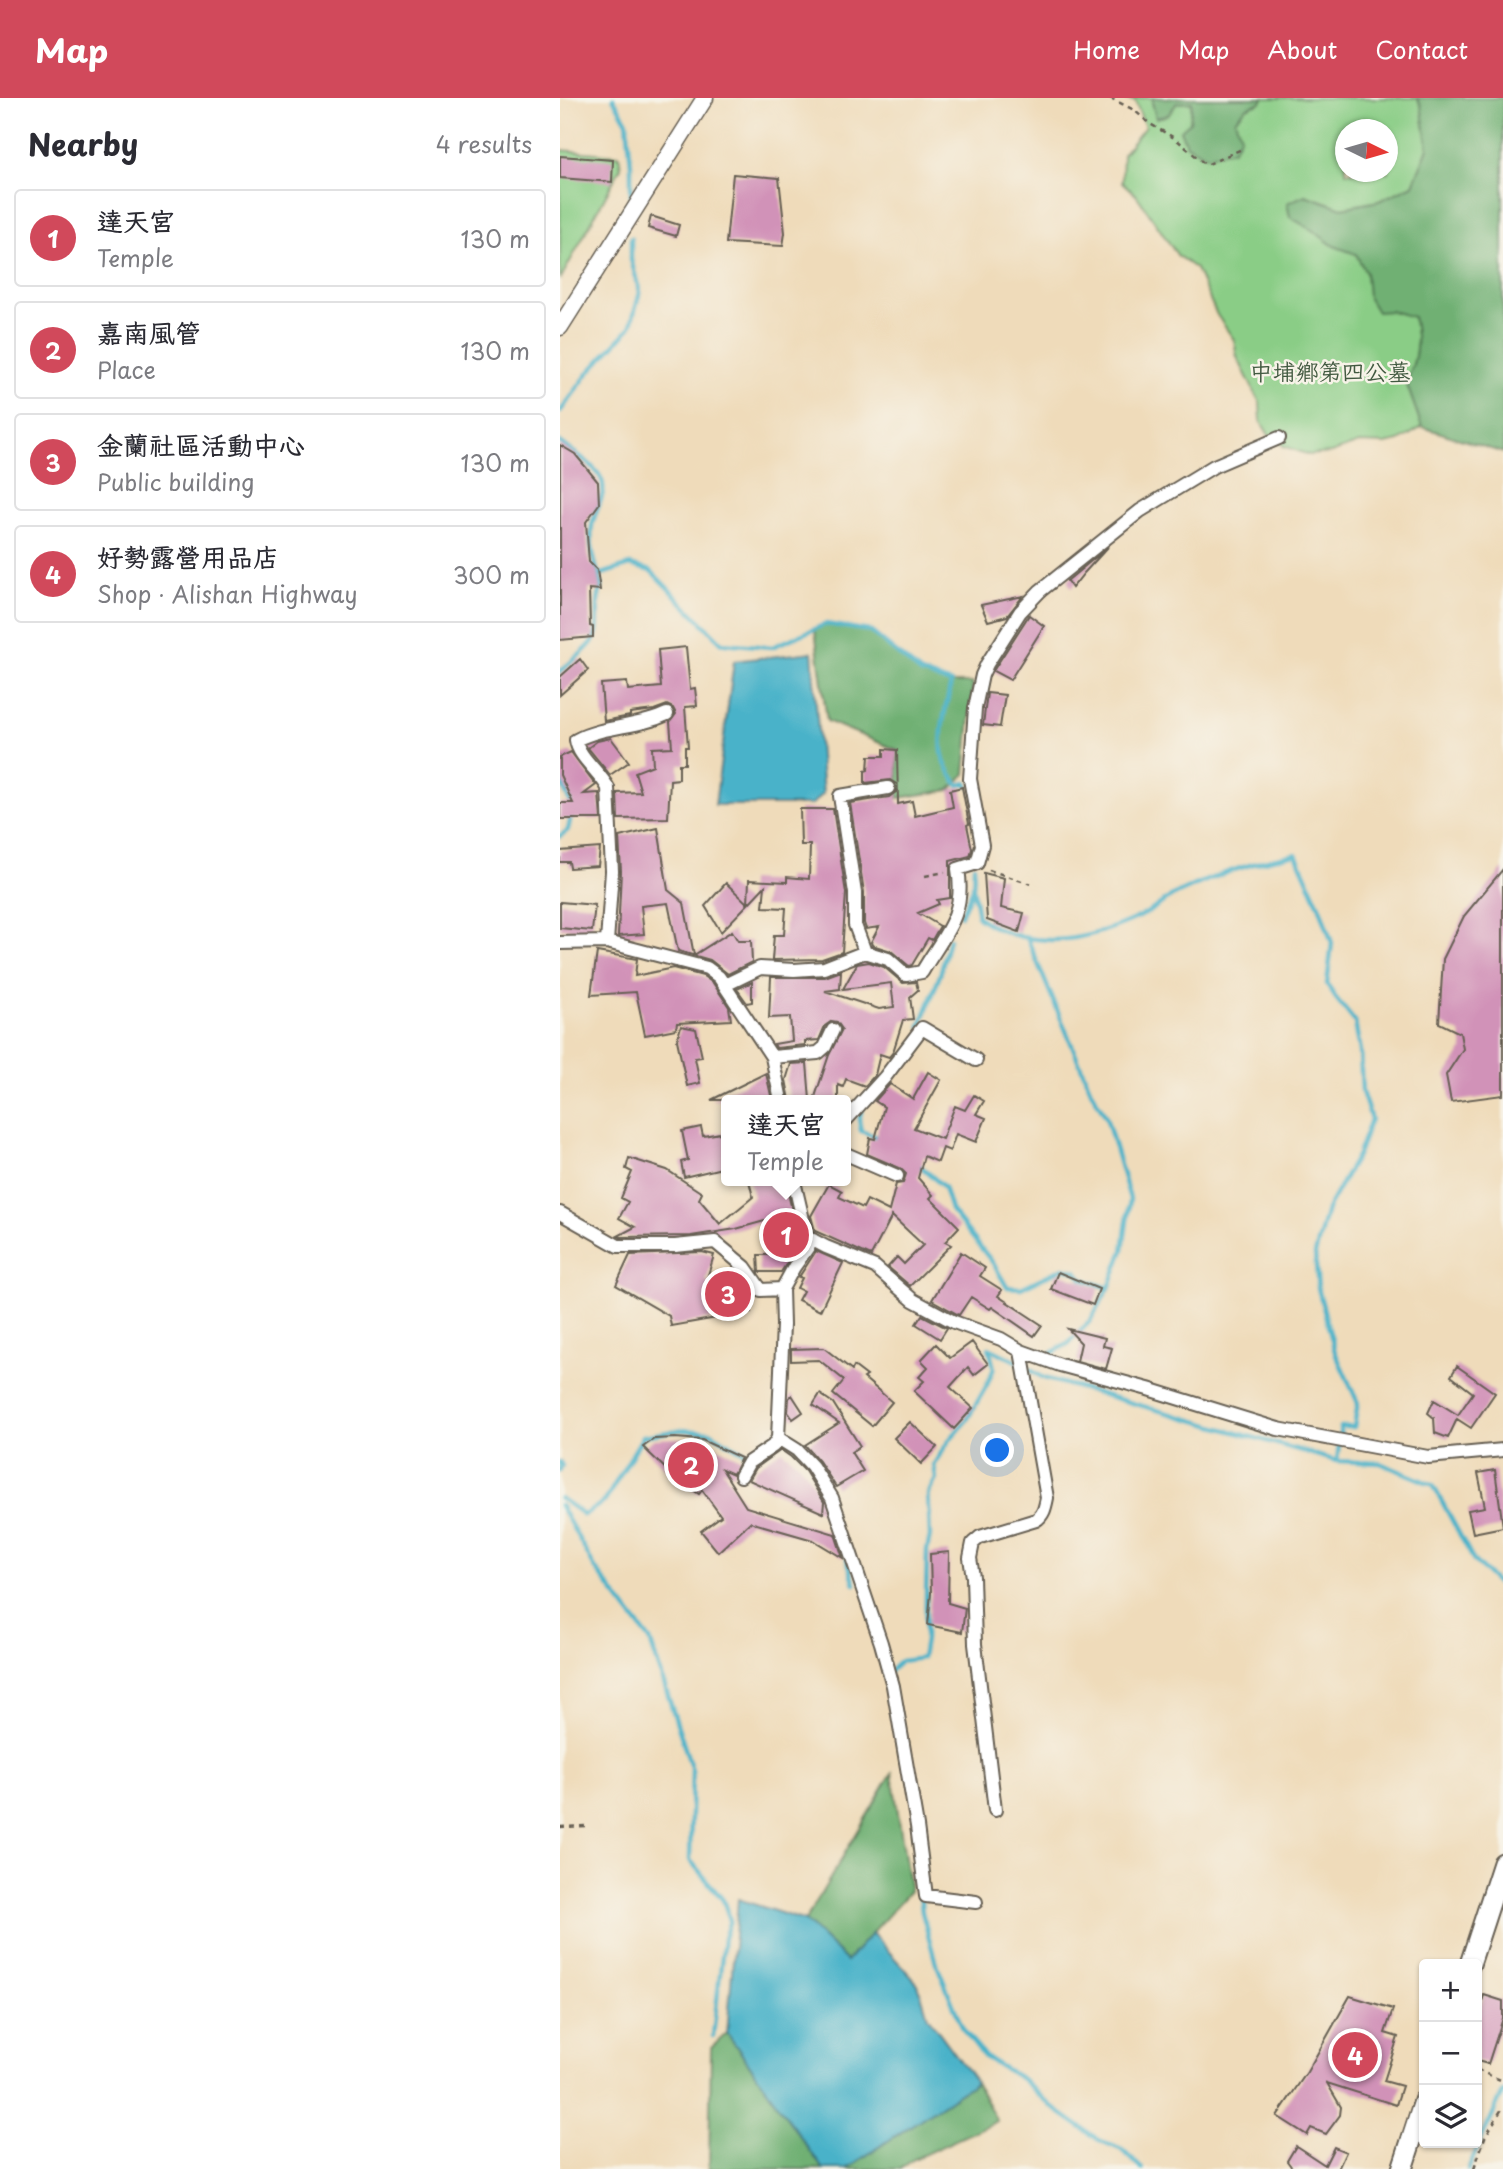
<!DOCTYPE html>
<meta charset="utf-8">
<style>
:root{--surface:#fff;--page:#f2f2f3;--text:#2b2b33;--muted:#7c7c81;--line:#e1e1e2;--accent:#d1495b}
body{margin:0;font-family:"Playpen Sans","LXGW WenKai TC",sans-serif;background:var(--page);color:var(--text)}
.controls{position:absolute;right:21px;bottom:21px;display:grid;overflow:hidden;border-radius:7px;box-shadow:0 2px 5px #0004}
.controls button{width:63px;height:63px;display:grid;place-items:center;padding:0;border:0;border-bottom:2px solid var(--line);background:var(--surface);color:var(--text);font:35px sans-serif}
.compass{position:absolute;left:775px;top:21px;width:63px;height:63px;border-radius:50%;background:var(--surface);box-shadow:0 2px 5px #0004;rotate:95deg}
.you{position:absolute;left:438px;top:1353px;width:24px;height:24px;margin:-18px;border:5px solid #fff;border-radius:50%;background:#1a73e8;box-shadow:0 0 0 10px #1a73e833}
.badge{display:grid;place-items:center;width:46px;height:46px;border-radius:50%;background:var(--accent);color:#fff;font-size:23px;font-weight:700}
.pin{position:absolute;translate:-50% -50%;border:4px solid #fff;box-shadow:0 2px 7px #0006}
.popup{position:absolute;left:161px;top:997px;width:130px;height:91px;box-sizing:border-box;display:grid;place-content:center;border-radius:7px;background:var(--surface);filter:drop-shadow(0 2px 5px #0005);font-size:23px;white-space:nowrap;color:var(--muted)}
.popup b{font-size:26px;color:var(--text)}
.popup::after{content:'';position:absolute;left:50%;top:100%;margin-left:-14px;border:14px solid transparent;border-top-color:var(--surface)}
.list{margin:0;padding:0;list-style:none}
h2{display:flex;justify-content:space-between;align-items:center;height:91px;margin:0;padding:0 28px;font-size:30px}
h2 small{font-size:23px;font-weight:400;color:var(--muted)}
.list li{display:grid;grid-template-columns:46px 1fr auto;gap:21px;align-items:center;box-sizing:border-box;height:98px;margin:0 14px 14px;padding:0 14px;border:2px solid var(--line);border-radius:7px}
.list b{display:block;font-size:26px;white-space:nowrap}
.list p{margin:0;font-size:23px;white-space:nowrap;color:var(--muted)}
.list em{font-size:23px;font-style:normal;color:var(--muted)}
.icon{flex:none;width:38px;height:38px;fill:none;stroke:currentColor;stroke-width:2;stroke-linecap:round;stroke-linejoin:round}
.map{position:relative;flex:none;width:943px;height:2071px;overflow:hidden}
header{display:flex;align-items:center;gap:42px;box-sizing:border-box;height:98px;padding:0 35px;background:var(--accent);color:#fff}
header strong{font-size:33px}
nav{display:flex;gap:38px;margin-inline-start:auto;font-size:24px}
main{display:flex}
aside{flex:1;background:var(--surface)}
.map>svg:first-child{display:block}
.green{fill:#8acd86;stroke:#537451;stroke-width:2;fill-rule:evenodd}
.forest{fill:#6fb073;stroke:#466648;stroke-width:2}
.water{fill:#4ab2c9;stroke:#336772;stroke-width:2}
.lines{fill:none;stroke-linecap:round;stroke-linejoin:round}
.stream{stroke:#4ab2c9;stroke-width:4.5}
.building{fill:#d192b8}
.minor-casing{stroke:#665f53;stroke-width:16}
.tertiary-casing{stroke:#665f53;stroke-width:19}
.primary-casing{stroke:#665f53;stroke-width:23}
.path{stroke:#665f53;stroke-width:2.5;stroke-dasharray:5 5;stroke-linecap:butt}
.minor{stroke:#fff;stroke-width:12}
.tertiary{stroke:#fff;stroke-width:16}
.primary{stroke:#fff;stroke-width:19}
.labels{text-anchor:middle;stroke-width:5;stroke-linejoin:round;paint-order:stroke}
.park-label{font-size:23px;fill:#425a41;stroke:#f7f3e8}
</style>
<header>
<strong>Map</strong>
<nav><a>Home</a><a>Map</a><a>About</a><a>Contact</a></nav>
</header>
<main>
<aside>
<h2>Nearby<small>4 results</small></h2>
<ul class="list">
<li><span class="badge">1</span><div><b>達天宮</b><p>Temple</p></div><em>130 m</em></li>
<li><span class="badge">2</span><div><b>嘉南風管</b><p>Place</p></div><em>130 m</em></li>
<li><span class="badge">3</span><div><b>金蘭社區活動中心</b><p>Public building</p></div><em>130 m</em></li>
<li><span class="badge">4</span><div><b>好勢露營用品店</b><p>Shop · Alishan Highway</p></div><em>300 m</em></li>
</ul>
</aside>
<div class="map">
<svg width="943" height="2071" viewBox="0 0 943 2071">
<rect width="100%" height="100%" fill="#f7f3e8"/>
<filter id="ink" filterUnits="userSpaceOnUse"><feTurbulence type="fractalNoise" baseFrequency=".0143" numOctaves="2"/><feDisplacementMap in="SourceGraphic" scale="14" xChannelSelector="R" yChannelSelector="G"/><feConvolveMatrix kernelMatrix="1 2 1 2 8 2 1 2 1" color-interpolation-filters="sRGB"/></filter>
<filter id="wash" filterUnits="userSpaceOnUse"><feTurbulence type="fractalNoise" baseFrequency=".00686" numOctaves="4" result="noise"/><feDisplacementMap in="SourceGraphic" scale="28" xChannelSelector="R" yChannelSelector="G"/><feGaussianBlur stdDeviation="1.57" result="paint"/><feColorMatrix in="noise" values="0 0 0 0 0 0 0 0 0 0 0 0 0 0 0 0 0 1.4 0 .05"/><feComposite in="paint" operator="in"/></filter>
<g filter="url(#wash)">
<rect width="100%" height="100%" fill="#efdbba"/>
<path class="green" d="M 554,0 L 594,0 L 592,4 L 596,20 L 608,17 L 617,5 L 632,4 L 630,24 L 674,22 L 686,10 L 701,4 L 703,0 L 857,0 L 861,7 L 868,50 L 853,87 L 819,103 L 782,110 L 745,97 L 730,119 L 796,156 L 806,175 L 809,199 L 832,213 L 853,219 C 859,244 857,261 846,284 L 862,329 L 839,343 L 825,346 L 799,345 L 771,355 L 749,357 L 724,348 L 709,337 L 701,324 L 700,305 L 677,259 L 674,242 L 657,217 L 636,171 L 618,158 L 577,98 L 562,84 L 563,56 L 585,29 L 575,3 ZM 786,32 L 828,32 L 828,74 L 786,74 Z
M 0,52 L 59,57 L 61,69 L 0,182 Z"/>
<path class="forest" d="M 594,0 L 703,0 L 701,4 L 686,10 L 675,22 L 681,38 L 673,52 L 647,58 L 627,47 L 620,33 L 630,24 L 632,4 L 617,5 L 608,17 L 596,20 L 592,4 Z
M 857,0 L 943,0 L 943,355 L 862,329 L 846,284 C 857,261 859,244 853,219 L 832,213 L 817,214 L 808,199 L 806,175 L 796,156 L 774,148 L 752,132 L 730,119 L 727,105 L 745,97 L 782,110 L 819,103 L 853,87 L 868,50 L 861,7 Z
M 266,526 L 310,533 L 361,575 L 391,585 L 413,585 L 405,676 L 390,692 L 338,700 L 337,652 L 267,623 L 255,532 Z
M 332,1675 L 350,1793 L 287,1863 L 245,1823 Z
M 167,1935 L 263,2071 L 149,2071 L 151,1950 Z
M 416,1984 L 437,2023 L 352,2062 L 341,2071 L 286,2071 Z"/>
<path class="water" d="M 252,554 L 263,696 L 251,707 L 155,707 L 174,563 Z
M 178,1801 L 245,1823 L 287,1863 L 312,1835 L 358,1886 L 368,1919 L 416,1984 L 286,2071 L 263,2071 L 167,1935 Z"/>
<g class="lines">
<path class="stream" d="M 53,0 L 67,24 L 71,67 L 71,107
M 0,314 L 29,274 L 70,230 L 80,194 L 71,162 L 71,140
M 0,344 C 13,354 33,365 41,380 C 49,394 34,414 32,428 C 29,448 36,469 42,488 C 33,507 43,528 33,543 C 25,555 10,563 0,574
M 39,477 L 70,467 L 91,473 L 162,545 L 212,549 L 266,526 L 310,533 L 361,575 L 391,585 C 386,609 377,639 384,663 C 387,671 394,680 398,687 L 407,685 L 408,687
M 0,681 L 12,710
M 0,738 L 8,732 L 11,718
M 414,768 L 413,789 L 418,819 C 469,856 528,843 581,818 C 594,812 605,801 618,795 C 654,778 696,763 736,756 L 760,810 L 772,845 L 767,886 L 775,899 L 795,924 L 800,953 L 802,994 L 811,1021 L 798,1056 L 767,1111 L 755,1156 L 758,1190 L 775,1254 L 798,1305 L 794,1329 L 781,1329 L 777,1363 L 820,1365 L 873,1387 L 914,1463 L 943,1491
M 401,817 L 413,790
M 468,842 L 532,995 L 546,1019 L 570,1101 L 563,1152 L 549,1190 L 530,1223 L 509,1245 L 487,1258
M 360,929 L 380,877 L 389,841
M 333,976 L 340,971 L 355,947
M 302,1011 L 299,1022 L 301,1033 L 320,1040
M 357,1065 L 384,1089 L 391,1112 L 433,1165 L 447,1189 L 461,1190 L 503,1170 L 516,1173 L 522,1181 L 549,1190
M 467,1270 L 484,1280 L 777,1363
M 0,1364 L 2,1368 L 0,1373
M 0,1400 L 24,1417 L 45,1403 L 83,1338 L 121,1332 L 150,1334 L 189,1357 L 193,1357
M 0,1407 L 35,1470 L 90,1542 L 132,1672 L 130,1762 L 163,1802 L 170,1822 L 164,1840 L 153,1938
M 287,1461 L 295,1486
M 330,1573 L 341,1563 L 362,1560 L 365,1542 L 367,1452 L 370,1438 L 368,1396 L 376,1381 L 374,1366 L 390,1341 L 407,1322 L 427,1287 L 434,1270 L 429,1250 L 460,1265
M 360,1795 L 362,1814 L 375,1862 L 403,1931 L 425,1959 L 462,1981 L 492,2009 L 539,2042 L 562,2052 L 582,2071
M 908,2071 L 943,1994"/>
</g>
<g id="blocks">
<path class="building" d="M 0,58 L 53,62 L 52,84 L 0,80 Z
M 173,76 L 219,80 L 225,135 L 223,148 L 166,145 Z
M 91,118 L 119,127 L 116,138 L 88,130 Z
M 0,347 L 15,356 L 38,384 L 39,406 L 26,424 L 29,464 L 37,472 L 40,492 L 29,491 L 30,528 L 33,529 L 33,539 L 0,542 Z
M 548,449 L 524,475 L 512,490 L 507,483 Z
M 463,498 L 447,518 L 428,523 L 421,507 Z
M 469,517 L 484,528 L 450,582 L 433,573 Z
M 126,549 L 130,591 L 135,590 L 137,608 L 125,609 L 128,649 L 125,649 L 125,666 L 119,666 L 119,681 L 110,682 L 108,720 L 58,721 L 57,695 L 81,694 L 75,674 L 93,667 L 92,650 L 112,649 L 110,624 L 116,616 L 113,610 L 107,607 L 94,612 L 70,615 L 70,618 L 44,623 L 41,586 L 67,584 L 68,592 L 101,589 L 98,552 Z
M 20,561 L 28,572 L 0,597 L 0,579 Z
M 427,595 L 445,597 L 440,629 L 423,627 Z
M 51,640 L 69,664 L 50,677 L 28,650 L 37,643 Z
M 324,651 L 337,652 L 338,706 L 352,703 L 355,718 L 393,709 L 390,692 L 402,689 L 409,726 L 407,727 L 412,751 L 410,758 L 390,763 L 390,800 L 377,802 L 379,806 L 358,815 L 380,828 L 372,842 L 368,840 L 352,867 L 349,868 L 331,853 L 312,847 L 311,844 L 319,829 L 306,831 L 304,825 L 304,794 L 290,705 L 329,699 L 336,694 L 335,685 L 330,682 L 305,685 L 305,673 L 308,672 L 309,658 L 324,658 Z
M 11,654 L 36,687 L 24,696 L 39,695 L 41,721 L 0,721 L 0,705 L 13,705 L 0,677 L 0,659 Z
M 240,711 L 273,711 L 286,795 L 282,854 L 262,861 L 212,862 L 214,837 L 224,837 L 226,810 L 203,809 L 205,788 L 188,806 L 189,782 L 227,784 L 227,779 L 249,781 L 250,747 L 241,747 Z
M 98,730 L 108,792 L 124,805 L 134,857 L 172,833 L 178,843 L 191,843 L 192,864 L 168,876 L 150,862 L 118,853 L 108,805 L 81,808 L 84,836 L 58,838 L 61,773 L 59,739 Z
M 40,750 L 38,768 L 10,770 L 9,764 L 0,764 L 0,753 Z
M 943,771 L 943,997 L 891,1004 L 886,977 L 903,951 L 900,935 L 879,925 L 883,861 L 904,818 Z
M 424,775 L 444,780 L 441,810 L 464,815 L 459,834 L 427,822 Z
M 166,785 L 188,806 L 161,834 L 145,808 Z
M 0,804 L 35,807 L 32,833 L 0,830 Z
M 37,854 L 77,861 L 75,878 L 113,870 L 143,878 L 153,885 L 169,909 L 171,922 L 117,925 L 116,931 L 85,937 L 76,894 L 31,897 Z
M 309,864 L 324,869 L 343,885 L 356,884 L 358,892 L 350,899 L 353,921 L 343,922 L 333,954 L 329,959 L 320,956 L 315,977 L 305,988 L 286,981 L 283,989 L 278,987 L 278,1002 L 254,1002 L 269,957 L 282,931 L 277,924 L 272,923 L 265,928 L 259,942 L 245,943 L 245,947 L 216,950 L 214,946 L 232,943 L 230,919 L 209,920 L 211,879 L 265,879 L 281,873 L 280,891 L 265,893 L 319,911 L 334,909 L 331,885 L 283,891 L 297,866 Z
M 192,884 L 192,904 L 187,905 L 177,891 Z
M 121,928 L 136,931 L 142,959 L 135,960 L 140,985 L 127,988 L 117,942 Z
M 247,965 L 250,1002 L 230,1002 L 226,982 L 231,966 Z
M 368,974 L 381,982 L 354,1030 L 382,1041 L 395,1008 L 405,1012 L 414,997 L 424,1003 L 416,1016 L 426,1020 L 416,1044 L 396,1036 L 390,1053 L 383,1050 L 378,1064 L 364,1058 L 358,1080 L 373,1097 L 370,1100 L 399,1129 L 385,1144 L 391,1147 L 350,1188 L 328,1169 L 337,1159 L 344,1166 L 363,1147 L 332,1118 L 311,1158 L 255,1133 L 251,1118 L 269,1086 L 282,1093 L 279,1099 L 303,1110 L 307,1102 L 329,1113 L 336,1086 L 343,1085 L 346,1076 L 340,1070 L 307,1056 L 310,1040 L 315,1041 L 324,1009 L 315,1003 L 330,986 L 353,1001 Z
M 206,975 L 212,1002 L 151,1002 Z
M 141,1029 L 143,1038 L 166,1034 L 166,1069 L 124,1079 L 121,1064 L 128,1062 L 122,1033 Z
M 69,1060 L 107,1072 L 142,1095 L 139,1101 L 160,1126 L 193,1099 L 189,1083 L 225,1083 L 240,1145 L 221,1174 L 199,1174 L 198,1157 L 215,1157 L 208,1122 L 176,1131 L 131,1138 L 60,1139 L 58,1138 L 75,1129 L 59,1120 L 68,1104 L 61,1100 L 72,1074 L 66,1071 Z
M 256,1153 L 283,1165 L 260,1213 L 238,1202 L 243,1193 L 237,1190 L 242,1180 L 239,1179 Z
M 142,1154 L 154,1157 L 146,1184 L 182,1181 L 188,1188 L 191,1214 L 111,1228 L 109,1218 L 56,1187 L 70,1157 Z
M 401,1154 L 425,1170 L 420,1178 L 442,1192 L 438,1198 L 482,1227 L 474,1238 L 432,1209 L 430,1211 L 411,1199 L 399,1217 L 372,1202 Z
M 498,1174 L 539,1191 L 533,1207 L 491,1191 Z
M 362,1217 L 387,1230 L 380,1241 L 356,1226 Z
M 508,1231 L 545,1240 L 543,1248 L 552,1250 L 546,1271 L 517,1263 L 521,1245 Z
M 412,1244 L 428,1266 L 414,1277 L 408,1269 L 390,1289 L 413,1310 L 394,1331 L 354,1293 L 364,1283 L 359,1279 L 368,1269 L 361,1262 L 376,1246 L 390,1260 Z
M 264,1250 L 292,1272 L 294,1268 L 307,1278 L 304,1280 L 332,1304 L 312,1328 L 273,1296 L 284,1282 L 259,1262 L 231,1263 L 231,1251 Z
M 897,1268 L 935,1295 L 911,1330 L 897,1321 L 888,1340 L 875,1335 L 874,1320 L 868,1315 L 874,1302 L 898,1317 L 913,1295 L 891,1278 Z
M 260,1296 L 273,1305 L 300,1348 L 291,1354 L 303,1373 L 276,1389 L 259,1363 L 245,1347 L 279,1325 L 253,1307 Z
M 232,1297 L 243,1314 L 233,1321 L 228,1314 L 229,1300 Z
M 350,1324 L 377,1349 L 361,1366 L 334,1340 Z
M 115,1340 L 142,1342 L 181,1360 L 173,1376 L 162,1371 L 186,1409 L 275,1436 L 283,1460 L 253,1442 L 190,1424 L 158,1454 L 141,1433 L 161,1418 L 142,1392 L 139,1396 L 112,1377 L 83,1349 L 94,1341 Z
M 221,1352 L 231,1359 L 245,1373 L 264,1404 L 263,1415 L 189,1382 L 196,1370 Z
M 935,1372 L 943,1429 L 913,1435 L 908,1412 L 925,1409 L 918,1375 Z
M 389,1454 L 388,1505 L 405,1510 L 402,1534 L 368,1527 L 371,1495 L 370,1456 Z
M 924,1897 L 943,1903 L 943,1920 L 928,1966 L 917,1963 L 917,1920 Z
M 790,1898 L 833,1911 L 825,1935 L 838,1939 L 824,1983 L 842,1988 L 836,2007 L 767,1985 L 781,2009 L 780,2017 L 766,2036 L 751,2030 L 747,2037 L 717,2018 L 747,1974 Z
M 736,2048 L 765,2067 L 774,2049 L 786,2054 L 778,2071 L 733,2071 L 727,2063 Z"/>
</g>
</g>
<g filter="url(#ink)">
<use href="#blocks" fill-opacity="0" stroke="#665f53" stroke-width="2"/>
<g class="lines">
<defs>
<path id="minor" d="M 47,844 L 52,773 L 48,690 C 40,674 18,659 16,642 C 45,627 78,630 107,616
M 0,845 L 47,844 L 147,870 L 159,879 L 212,959 L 221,1002
M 305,854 L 295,827 L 295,795 L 280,698 L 328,690
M 165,887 L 200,870 L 234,872 L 264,870 L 305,854 L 328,861 L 346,877 L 362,874 C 384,836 406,818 398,771 L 417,765 L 422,747 L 410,681 L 415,610 L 422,577 L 427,566 L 460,514 L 480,493 L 580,413 L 654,368 L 719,340
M 212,959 L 258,955 L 265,949 L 273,932
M 286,1022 L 325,979 L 362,930 L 416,962
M 286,1056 L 337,1078
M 234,1083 L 247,1139 L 266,1149 L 315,1169 L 353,1202 L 394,1224 L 441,1241 L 461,1253 L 500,1267 L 588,1291 L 718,1331 L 868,1359 L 943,1352
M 0,1115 L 58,1148 L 115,1148 L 155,1144 L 185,1169 L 201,1192 L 222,1191
M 218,1340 L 237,1352 L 252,1368 L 272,1400 L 321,1545 L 333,1588 L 357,1728 L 366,1798 L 416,1804
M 181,1378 L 189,1364 L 213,1348 L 218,1340 L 223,1227 L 222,1191 L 234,1169 L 253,1142
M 435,1712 L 415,1546 L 413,1479 L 410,1460 L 413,1445 L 420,1439 L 476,1422 C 484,1417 485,1409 487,1400 L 461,1253"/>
<path id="tertiary" d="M 0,229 L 145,0"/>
<path id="primary" d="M 910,1866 L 943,1765
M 842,2071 L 864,2003"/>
</defs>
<use href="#minor" class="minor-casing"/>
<use href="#tertiary" class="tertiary-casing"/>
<use href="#primary" class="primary-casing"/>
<path class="path" d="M 550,0 L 574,12 L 590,26 L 616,41 L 646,67 L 684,50
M 429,772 L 471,786
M 365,778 L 385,774
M 0,1729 L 27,1728
M 917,1972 L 943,1983
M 914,2071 L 925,2039 L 943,2009"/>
<use href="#minor" class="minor"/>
<use href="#tertiary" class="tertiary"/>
<use href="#primary" class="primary"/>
</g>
</g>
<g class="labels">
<g class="park-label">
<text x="770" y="282">中埔鄉第四公墓</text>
</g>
</g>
</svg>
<div class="controls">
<button>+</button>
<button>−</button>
<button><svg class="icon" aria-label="layers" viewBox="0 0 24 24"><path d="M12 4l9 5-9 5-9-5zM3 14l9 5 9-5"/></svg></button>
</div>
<svg class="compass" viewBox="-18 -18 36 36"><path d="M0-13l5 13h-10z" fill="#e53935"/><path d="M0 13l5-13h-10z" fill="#7c7c81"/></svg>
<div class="you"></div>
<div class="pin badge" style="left:226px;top:1137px">1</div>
<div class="popup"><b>達天宮</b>Temple</div>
<div class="pin badge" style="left:131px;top:1367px">2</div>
<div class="pin badge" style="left:168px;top:1196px">3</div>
<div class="pin badge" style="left:795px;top:1957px">4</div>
</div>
</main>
